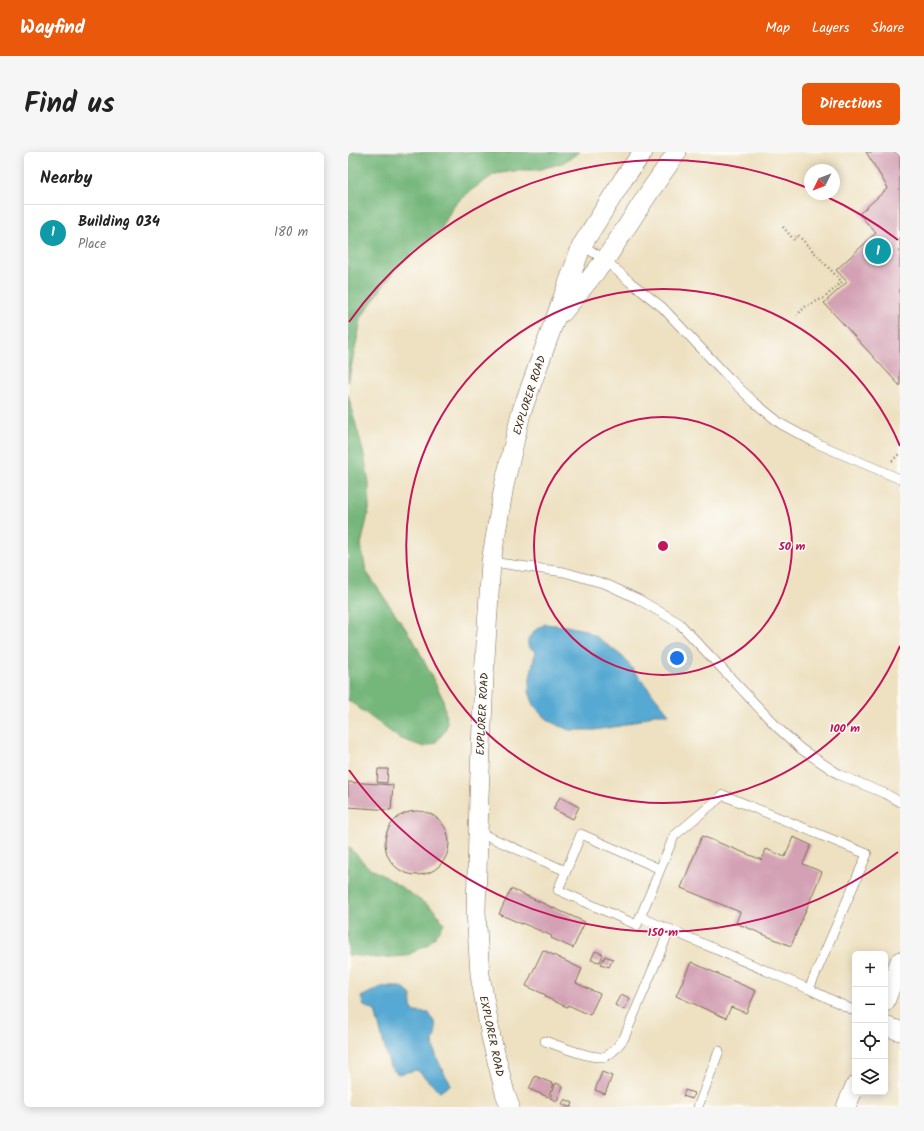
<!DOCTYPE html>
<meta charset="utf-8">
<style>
:root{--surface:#fff;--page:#f6f6f6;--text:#222;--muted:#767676;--line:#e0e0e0;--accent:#ea580c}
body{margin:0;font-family:Kalam,sans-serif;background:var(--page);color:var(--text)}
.controls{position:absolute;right:12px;bottom:12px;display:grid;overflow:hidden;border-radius:6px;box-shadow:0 2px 10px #0003}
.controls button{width:36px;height:36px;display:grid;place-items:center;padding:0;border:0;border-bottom:1px solid var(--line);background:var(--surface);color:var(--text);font:20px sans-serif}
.compass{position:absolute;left:456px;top:12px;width:36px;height:36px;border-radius:50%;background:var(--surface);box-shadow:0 2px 10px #0003;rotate:227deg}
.you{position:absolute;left:329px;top:506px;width:14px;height:14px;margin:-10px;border:3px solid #fff;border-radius:50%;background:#1a73e8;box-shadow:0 0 0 6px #1a73e833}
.badge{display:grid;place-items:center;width:26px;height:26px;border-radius:50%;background:var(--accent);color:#fff;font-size:13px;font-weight:700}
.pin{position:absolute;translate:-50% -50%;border:2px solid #fff;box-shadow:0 1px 4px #0006}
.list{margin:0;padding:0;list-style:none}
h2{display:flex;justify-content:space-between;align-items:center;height:52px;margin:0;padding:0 16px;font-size:17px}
h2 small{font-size:13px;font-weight:400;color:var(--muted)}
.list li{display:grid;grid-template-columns:26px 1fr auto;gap:12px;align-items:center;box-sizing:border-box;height:56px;padding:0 16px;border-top:1px solid var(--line)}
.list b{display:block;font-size:15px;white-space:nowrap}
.list p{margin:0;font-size:13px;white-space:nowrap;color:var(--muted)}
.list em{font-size:13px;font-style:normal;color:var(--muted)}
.icon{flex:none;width:22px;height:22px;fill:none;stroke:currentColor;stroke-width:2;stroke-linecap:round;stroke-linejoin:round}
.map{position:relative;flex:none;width:552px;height:955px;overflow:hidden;border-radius:6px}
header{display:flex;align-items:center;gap:24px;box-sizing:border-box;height:56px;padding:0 20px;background:var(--accent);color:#fff}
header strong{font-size:19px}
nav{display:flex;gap:22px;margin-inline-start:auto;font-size:14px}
.intro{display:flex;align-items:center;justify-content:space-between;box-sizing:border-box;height:96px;padding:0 24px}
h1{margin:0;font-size:28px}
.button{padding:10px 18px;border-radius:6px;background:var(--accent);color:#fff;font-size:14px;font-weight:700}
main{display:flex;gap:24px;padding:0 24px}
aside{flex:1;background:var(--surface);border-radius:6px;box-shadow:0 2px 10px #0003}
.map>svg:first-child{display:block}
.forest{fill:#74b67a;stroke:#58704c}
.water{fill:#56a9d2;stroke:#486a78}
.building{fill:#d3a0b4}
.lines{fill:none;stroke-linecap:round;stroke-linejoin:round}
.lane-casing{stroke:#7a6a57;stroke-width:10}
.street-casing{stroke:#7a6a57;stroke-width:20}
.path{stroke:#7a6a57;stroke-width:2.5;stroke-dasharray:1 3;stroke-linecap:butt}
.lane{stroke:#fff;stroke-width:9}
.street{stroke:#fff;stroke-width:19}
.ring{fill:none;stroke:#c2185b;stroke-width:2}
.labels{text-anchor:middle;stroke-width:3;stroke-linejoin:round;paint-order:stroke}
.street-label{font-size:11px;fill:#3b2a1e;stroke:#fdfcf7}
.centre{fill:#c2185b;stroke:#fdfcf7;stroke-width:2}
.ring-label{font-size:12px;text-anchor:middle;font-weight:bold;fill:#c2185b;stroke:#fdfcf7;stroke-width:3;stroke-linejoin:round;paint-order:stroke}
</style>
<header>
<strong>Wayfind</strong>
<nav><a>Map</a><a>Layers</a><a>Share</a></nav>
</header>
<div class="intro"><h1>Find us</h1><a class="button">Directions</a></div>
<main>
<aside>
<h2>Nearby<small></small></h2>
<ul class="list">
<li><span class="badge" style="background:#0f9aa8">1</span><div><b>Building 034</b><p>Place</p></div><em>180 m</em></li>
</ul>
</aside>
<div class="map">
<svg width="552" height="955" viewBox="0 0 552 955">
<rect width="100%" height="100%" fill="#fdfcf7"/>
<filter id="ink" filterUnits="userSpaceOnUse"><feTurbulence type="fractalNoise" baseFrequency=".025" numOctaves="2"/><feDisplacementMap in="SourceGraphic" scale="8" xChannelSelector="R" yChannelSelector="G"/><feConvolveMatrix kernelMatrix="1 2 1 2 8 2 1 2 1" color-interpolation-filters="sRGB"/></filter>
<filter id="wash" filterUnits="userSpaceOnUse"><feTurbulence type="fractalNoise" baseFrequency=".012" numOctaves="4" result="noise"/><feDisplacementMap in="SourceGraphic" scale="16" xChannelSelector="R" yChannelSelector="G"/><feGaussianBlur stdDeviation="0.9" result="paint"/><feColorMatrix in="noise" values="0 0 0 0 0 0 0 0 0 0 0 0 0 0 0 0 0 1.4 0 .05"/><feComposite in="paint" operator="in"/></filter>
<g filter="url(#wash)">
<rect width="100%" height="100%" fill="#eee1c2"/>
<path class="forest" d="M 0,0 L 232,0 L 214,11 L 189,18 L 172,18 L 147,22 L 122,39 L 105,54 L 94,76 L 48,116 L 14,164 L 0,230 Z
M 0,243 L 16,303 L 21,331 L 21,358 L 13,393 L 18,419 L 66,489 L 95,547 L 99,570 L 97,579 L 87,591 L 76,595 L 51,586 L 0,548 Z
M 0,694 L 19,714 L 53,735 L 85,757 L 96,771 L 89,783 L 79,793 L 58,804 L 29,806 L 0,803 Z"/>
<path class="water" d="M 197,472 L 218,474 L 237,478 L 250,486 L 275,505 L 321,562 L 306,562 L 292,568 L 272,574 L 247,578 L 221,578 L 205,571 L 194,563 L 186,553 L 181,540 L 182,526 L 186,506 L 188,500 L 180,494 L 180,487 L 186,479 Z
M 33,835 L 54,835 L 63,843 L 63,855 L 67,860 L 81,861 C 85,869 90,873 87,882 C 87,885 85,888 85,891 C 85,901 97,924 103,932 L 92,940 L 69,918 L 50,922 L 42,915 L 27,859 L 16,854 L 13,845 Z"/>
<g id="blocks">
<path class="building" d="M 518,0 L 552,0 L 552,234 L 476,151 L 499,130 L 488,118 L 528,81 L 511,62 L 540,36 Z
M 30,617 L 40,617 L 39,631 L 29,630 Z
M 0,630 L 45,633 L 43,658 L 0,655 Z
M 212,645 L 231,655 L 225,667 L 205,657 Z
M37 691a32 32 0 1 1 64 0a32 32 0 1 1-64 0Z
M 354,684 L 414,708 L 418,697 L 437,705 L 445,685 L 463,693 L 455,712 L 474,720 L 443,794 L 388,771 L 392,760 L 333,736 Z
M 163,737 L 237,770 L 225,796 L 203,786 L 204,784 L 174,771 L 174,772 L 151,762 Z
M 195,798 L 234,817 L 228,831 L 252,842 L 242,863 L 220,853 L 219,855 L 197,845 L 198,843 L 178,834 Z
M 247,799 L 255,802 L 252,810 L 243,808 Z
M 257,804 L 265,807 L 261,815 L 253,812 Z
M 343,810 L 408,839 L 398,861 L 383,855 L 378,866 L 328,844 Z
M 273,842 L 282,846 L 276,858 L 267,853 Z
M 254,920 L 264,924 L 257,942 L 247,938 Z
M 187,924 L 206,932 L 200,945 L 181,937 Z
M 208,931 L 215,934 L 209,949 L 202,946 Z
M 337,938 L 346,941 L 344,947 L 335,944 Z
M 217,947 L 225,951 L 223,955 L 220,955 L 214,952 Z"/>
</g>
</g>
<g filter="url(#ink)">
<use href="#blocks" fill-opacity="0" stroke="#7a6a57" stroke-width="1"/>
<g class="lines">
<defs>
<path id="lane" d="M 234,93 L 257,108 L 282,130 L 314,155 L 382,227 L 406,250 L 433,272 L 468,291 L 552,327
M 143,410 L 216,420 L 258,432 L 290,447 L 331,471 L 430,576 L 453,597 L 492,623 L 538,642 L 552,650
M 130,680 L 218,719 L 233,682 L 312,717
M 218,719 L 210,738 L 289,773 L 326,684 L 375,643 L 519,702 L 461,837
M 292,765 L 461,837 L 507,859
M 197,889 C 209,893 246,909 258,904 C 266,901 271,892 276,886 L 322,777
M 350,955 L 371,899"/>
<path id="street" d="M 215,160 L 257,108 L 302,39 L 329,0
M 537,850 L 552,809
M 537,874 L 552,879
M 162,955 L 157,941 L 143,885 L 132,823 L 128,759 L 131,645 L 136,524 L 143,410 L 156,334 L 173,261 L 234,93 L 276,26 L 295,0
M 498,955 L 507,934"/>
</defs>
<use href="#lane" class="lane-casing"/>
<use href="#street" class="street-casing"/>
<path class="path" d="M 435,75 L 446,88 L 450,83 L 494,130 L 476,146 L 458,154 L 449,163
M 544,309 L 552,301"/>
<use href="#lane" class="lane"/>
<use href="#street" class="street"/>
</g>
</g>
<g class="ring">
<circle cx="315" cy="394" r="129"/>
<path d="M552 494A257 257 0 1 1 552 294"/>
<path d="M550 700A386 386 0 0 1 1 618M1 170A386 386 0 0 1 460 36M475 43A386 386 0 0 1 550 88"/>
</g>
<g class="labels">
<g class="street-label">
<text transform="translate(181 243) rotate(-72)" y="4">EXPLORER ROAD</text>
<text transform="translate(134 562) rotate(-87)" y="4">EXPLORER ROAD</text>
<text transform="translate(144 884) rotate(78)" y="4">EXPLORER ROAD</text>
</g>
</g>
<circle cx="315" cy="394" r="6" class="centre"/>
<g class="ring-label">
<text x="444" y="398">50 m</text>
<text x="497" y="580">100 m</text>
<text x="315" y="784">150 m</text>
</g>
</svg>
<div class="controls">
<button>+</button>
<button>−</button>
<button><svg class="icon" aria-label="locate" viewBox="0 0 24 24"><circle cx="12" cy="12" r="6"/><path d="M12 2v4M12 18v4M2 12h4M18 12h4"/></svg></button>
<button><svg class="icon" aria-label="layers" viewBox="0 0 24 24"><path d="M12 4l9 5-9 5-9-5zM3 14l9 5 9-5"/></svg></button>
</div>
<svg class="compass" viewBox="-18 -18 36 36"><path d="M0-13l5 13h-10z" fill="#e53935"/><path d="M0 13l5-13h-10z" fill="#767676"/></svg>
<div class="you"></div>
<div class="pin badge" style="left:530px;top:99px;background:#0f9aa8">1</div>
</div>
</main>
